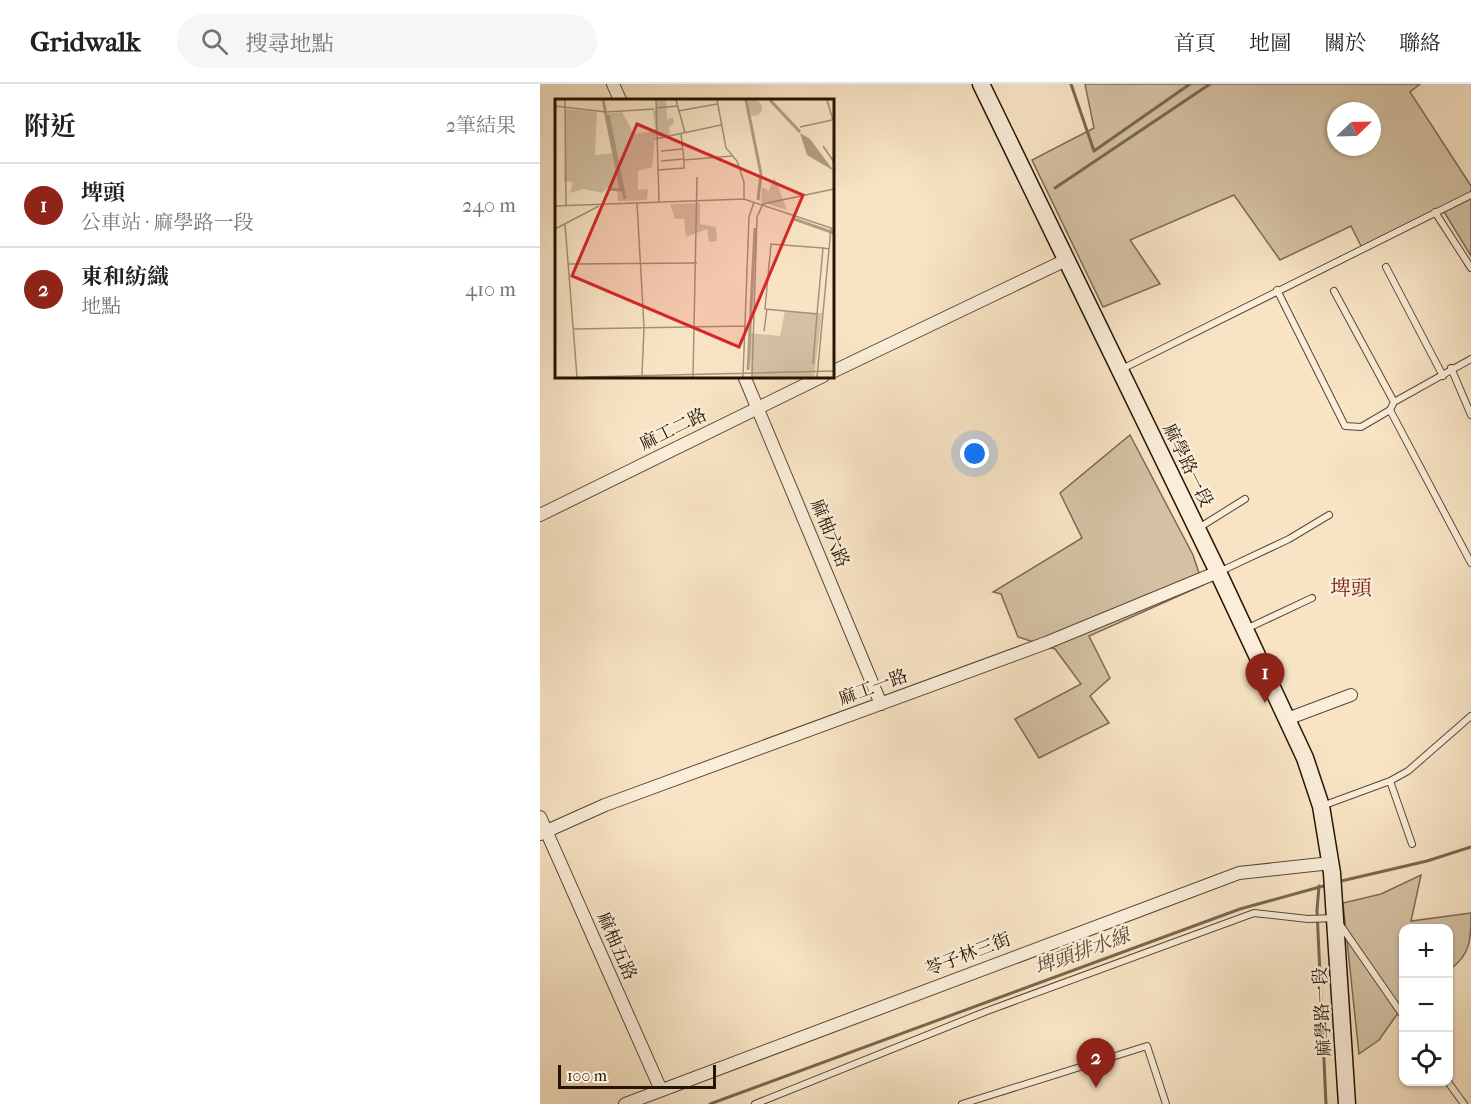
<!DOCTYPE html>
<html lang="zh-TW">
<meta charset="utf-8">
<style>
:root{--surface:#fff;--page:#f6f6f6;--text:#202124;--muted:#757577;--line:#e0e0e0;--accent:#8f2418}
body{margin:0;font-family:"IM FELL French Canon","Noto Serif TC",serif;background:var(--page);color:var(--text)}
.controls{position:absolute;right:18px;bottom:18px;display:grid;overflow:hidden;border-radius:12px;box-shadow:0 2px 4px #0004}
.controls button{width:54px;height:54px;display:grid;place-items:center;padding:0;border:0;border-bottom:2px solid var(--line);background:var(--surface);color:var(--text);font:30px sans-serif}
.compass{position:absolute;left:787px;top:18px;width:54px;height:54px;border-radius:50%;background:var(--surface);box-shadow:0 2px 4px #0004;rotate:67deg}
.scale{position:absolute;left:18px;bottom:15px;width:158px;box-sizing:border-box;padding-left:6px;border:3px solid #261402;border-top:0;font-size:16px;line-height:21px;white-space:nowrap;color:#261402;-webkit-text-stroke:4px #faedd9;paint-order:stroke}
.you{position:absolute;left:435px;top:370px;width:21px;height:21px;margin:-15px;border:4px solid #fff;border-radius:50%;background:#1a73e8;box-shadow:0 0 0 9px #1a73e833}
.badge{display:grid;place-items:center;width:39px;height:39px;border-radius:50%;background:var(--accent);color:#fff;font-size:20px;font-weight:700}
.pin{position:absolute;translate:-50% -50px;filter:drop-shadow(0 2px 3px #0008)}
.pin::after{content:'';position:absolute;top:32px;width:21px;height:18px;background:inherit;clip-path:polygon(0 0,100% 0,50% 100%)}
.list{margin:0;padding:0;list-style:none}
h2{display:flex;justify-content:space-between;align-items:center;height:78px;margin:0;padding:0 24px;font-size:26px}
h2 small{font-size:20px;font-weight:400;color:var(--muted)}
.list li{display:grid;grid-template-columns:39px 1fr auto;gap:18px;align-items:center;box-sizing:border-box;height:84px;padding:0 24px;border-top:2px solid var(--line)}
.list b{display:block;font-size:22px;white-space:nowrap}
.list p{margin:0;font-size:20px;white-space:nowrap;color:var(--muted)}
.list em{font-size:20px;font-style:normal;color:var(--muted)}
.icon{flex:none;width:33px;height:33px;fill:none;stroke:currentColor;stroke-width:2;stroke-linecap:round;stroke-linejoin:round}
.map{position:relative;flex:none;width:931px;height:1020px;overflow:hidden}
header{display:flex;align-items:center;gap:36px;box-sizing:border-box;height:84px;padding:0 30px;background:var(--surface);border-bottom:2px solid var(--line)}
header strong{font-size:28px}
nav{display:flex;gap:33px;margin-inline-start:auto;font-size:21px}
.search{width:420px;height:54px;background:var(--page);display:flex;align-items:center;gap:15px;box-sizing:border-box;padding:0 21px;border-radius:33px;color:var(--muted);font-size:22px}
main{display:flex}
aside{flex:1;background:var(--surface)}
.map>svg:first-child{display:block}
.green{fill:#d4c1a4;stroke:#7d6a53;stroke-width:1.5;fill-rule:evenodd}
.lines{fill:none;stroke-linecap:round;stroke-linejoin:round}
.stream{stroke:#79664f;stroke-width:3}
.lane-casing{stroke:#5a4833;stroke-width:8}
.street-casing{stroke:#5a4833;stroke-width:14}
.secondary-casing{stroke:#261402;stroke-width:19}
.lane{stroke:#faedd9;stroke-width:6}
.street{stroke:#faedd9;stroke-width:12}
.secondary{stroke:#faedd9;stroke-width:16}
.labels{text-anchor:middle;stroke-width:5;stroke-linejoin:round;paint-order:stroke}
.street-label{font-size:18px;fill:#261402;stroke:#faedd9}
.water-label{font-size:20px;font-style:italic;fill:#5e4b36;stroke:#faedd9}
.quarter-label{font-size:21px;fill:#7a1f14;stroke:#faedd9}
.inset-river{fill:none;stroke:#b19d83;stroke-width:3}
.inset-road{fill:none;stroke:#a49177;stroke-width:1.5}
.view{fill:#d62828;fill-opacity:0.15;stroke:#d62828;stroke-width:3}
.inset-edge{fill:none;stroke:#261402;stroke-width:3}
</style>
<header>
<strong>Gridwalk</strong>
<div class="search"><svg class="icon" aria-label="search" viewBox="0 0 24 24"><circle cx="10" cy="10" r="6"/><path d="M15 15l6 6"/></svg>搜尋地點</div>
<nav><a>首頁</a><a>地圖</a><a>關於</a><a>聯絡</a></nav>
</header>
<main>
<aside>
<h2>附近<small>2筆結果</small></h2>
<ul class="list">
<li><span class="badge">1</span><div><b>埤頭</b><p>公車站 · 麻學路一段</p></div><em>240 m</em></li>
<li><span class="badge">2</span><div><b>東和紡織</b><p>地點</p></div><em>410 m</em></li>
</ul>
</aside>
<div class="map">
<svg width="931" height="1020" viewBox="0 0 931 1020">
<rect width="100%" height="100%" fill="#f8e4c5"/>
<filter id="stains"><feTurbulence type="fractalNoise" baseFrequency=".00333" numOctaves="4"/><feColorMatrix values="0 0 0 0 .2 0 0 0 0 .09 0 0 0 0 .02 0 0 0 .5 -.17"/></filter>
<radialGradient id="worn" r=".72"><stop offset=".6" stop-color="#630" stop-opacity="0"/><stop offset="1" stop-color="#630" stop-opacity=".3"/></radialGradient>
<path class="green" d="M 545,0 L 880,0 L 870,8 L 931,102 L 931,172 L 903,126 L 822,164 L 811,142 L 740,176 L 694,111 L 590,156 L 620,200 L 563,223 L 492,76 L 554,44 ZM 796,27 L 832,27 L 832,63 L 796,63 Z
M 590,351 L 653,471 L 663,501 L 549,552 L 570,594 L 550,612 L 569,639 L 499,674 L 475,635 L 541,600 L 515,565 L 478,553 L 461,510 L 453,508 L 542,454 L 520,409 Z
M 881,791 L 871,837 L 931,829 C 931,855 931,871 909,886 L 908,844 L 864,844 L 863,922 L 839,956 L 819,970 L 803,819 L 841,810 Z"/>
<g class="lines">
<path class="stream" d="M 531,0 L 554,67 L 650,0
M 515,104 L 670,0
M 797,798 L 887,777 L 931,763
M 779,802 L 777,826 L 786,1020
M 170,1020 L 700,825 L 787,801"/>
<defs>
<path id="lane" d="M 895,128 L 931,184
M 846,183 L 903,292
M 737,206 L 805,342 L 821,343 L 850,326
M 794,207 L 854,318
M 931,275 L 854,318 L 850,326 L 931,479
M 911,284 L 931,331
M 580,286 L 931,111
M 657,445 L 705,415
M 679,488 L 749,455 L 789,431
M 706,545 L 772,514
M 850,697 L 872,760
M 782,722 L 850,697 L 868,687 L 931,632
M 801,842 L 864,933
M 908,998 L 924,1020
M 215,1020 L 447,927 L 714,829 L 768,835 L 795,834
M 422,1020 L 607,962 L 626,1020"/>
<path id="street" d="M 73,0 L 80,16
M 292,288 L 526,176
M 204,292 L 341,620
M 0,431 L 283,292
M 747,635 L 811,611
M 0,733 L 121,1006
M 0,750 L 65,721 L 506,559 L 678,488
M 85,1020 L 699,789 L 791,779"/>
<path id="secondary" d="M 441,0 L 678,488 L 765,674 L 781,722 L 792,789 L 807,1020"/>
</defs>
<use href="#lane" class="lane-casing"/>
<use href="#street" class="street-casing"/>
<use href="#secondary" class="secondary-casing"/>
<use href="#lane" class="lane"/>
<use href="#street" class="street"/>
<use href="#secondary" class="secondary"/>
</g>
<g class="labels">
<g class="street-label">
<text transform="translate(133 345) rotate(-26)" y="6">麻工二路</text>
<text transform="translate(648 381) rotate(64)" y="6">麻學路一段</text>
<text transform="translate(290 449) rotate(67)" y="6">麻柚六路</text>
<text transform="translate(333 603) rotate(-20)" y="6">麻工一路</text>
<text transform="translate(77 862) rotate(66)" y="6">麻柚五路</text>
<text transform="translate(428 870) rotate(-21)" y="6">苓子林三街</text>
<text transform="translate(782 928) rotate(-93)" y="6">麻學路一段</text>
</g>
<g class="water-label">
<text transform="translate(542 867) rotate(-20)" y="7">埤頭排水線</text>
</g>
<g class="quarter-label">
<text x="811" y="511">埤頭</text>
</g>
</g>
<g transform="translate(15 15)">
<rect width="279" height="279" fill="#f8e4c5"/>
<path d="M191 9a8 8 0 1 1 16 0a8 8 0 1 1-16 0ZM 102,1 L 111,1 L 112,20 L 118,19 L 119,24 L 114,28 L 115,36 L 100,38 L 97,68 L 83,72 L 83,91 L 93,90 L 92,101 L 63,102 L 62,90 L 53,88 L 47,94 L 29,90 L 15,94 L 18,83 L 9,82 L 10,10 L 42,13 L 40,56 L 53,55 L 59,54 L 52,15 L 67,13 L 79,35 L 100,32 L 98,12 L 102,10 ZM 219,78 L 224,89 L 232,111 L 206,103 L 207,88 L 214,92 ZM 145,104 L 145,125 L 161,128 L 162,142 L 154,143 L 152,130 L 131,138 L 129,120 L 120,120 L 115,105 ZM 230,212 L 267,214 L 259,278 L 196,278 L 194,234 L 225,237 Z" fill="#d4c1a4"/>
<path d="M 245,34 L 255,40 L 279,72 L 252,56 Z" fill="#b19d83"/>
<path class="inset-river" d="M 48,1 L 66,91 L 53,90M 191,1 L 206,75 L 203,101M 215,1 L 245,33M 53,16 L 70,100M 239,120 L 279,134M 193,271 L 200,129"/>
<path class="inset-road" d="M 10,1 L 11,106M 101,1 L 104,102M 121,1 L 130,34M 162,1 L 171,49 L 182,62 L 189,83 L 189,100M 272,1 L 278,21M 0,7 L 51,13 L 99,10M 101,9 L 122,7M 123,12 L 162,5M 245,28 L 277,21M 126,35 L 129,61 L 177,57M 100,40 L 166,26M 268,47 L 279,63M 106,52 L 127,50M 106,62 L 128,60M 102,71 L 129,69 L 129,61M 82,104 L 89,228 L 87,276M 0,107 L 189,100 L 279,130M 10,125 L 22,278M 0,130 L 44,107M 268,149 L 262,215 L 210,210 L 216,145 L 268,149 L 274,150M 14,165 L 142,164M 19,230 L 190,227M 209,232 L 212,210M 258,265 L 262,215M 30,278 L 279,272M 138,278 L 142,78M 188,278 L 194,118 L 199,103M 197,278 L 202,118 L 208,105 L 279,90M 262,278 L 276,129"/>
<path class="view" d="M 82,25 L 248,96 L 184,248 L 17,177 Z"/>
<rect width="279" height="279" class="inset-edge"/>
</g>
<rect width="100%" height="100%" filter="url(#stains)"/>
<rect width="100%" height="100%" fill="url(#worn)"/>
</svg>
<div class="controls">
<button>+</button>
<button>−</button>
<button><svg class="icon" aria-label="locate" viewBox="0 0 24 24"><circle cx="12" cy="12" r="6"/><path d="M12 2v4M12 18v4M2 12h4M18 12h4"/></svg></button>
</div>
<svg class="compass" viewBox="-18 -18 36 36"><path d="M0-13l5 13h-10z" fill="#e53935"/><path d="M0 13l5-13h-10z" fill="#757577"/></svg>
<div class="scale">100 m</div>
<div class="you"></div>
<div class="pin badge" style="left:725px;top:619px">1</div>
<div class="pin badge" style="left:556px;top:1004px">2</div>
</div>
</main>
